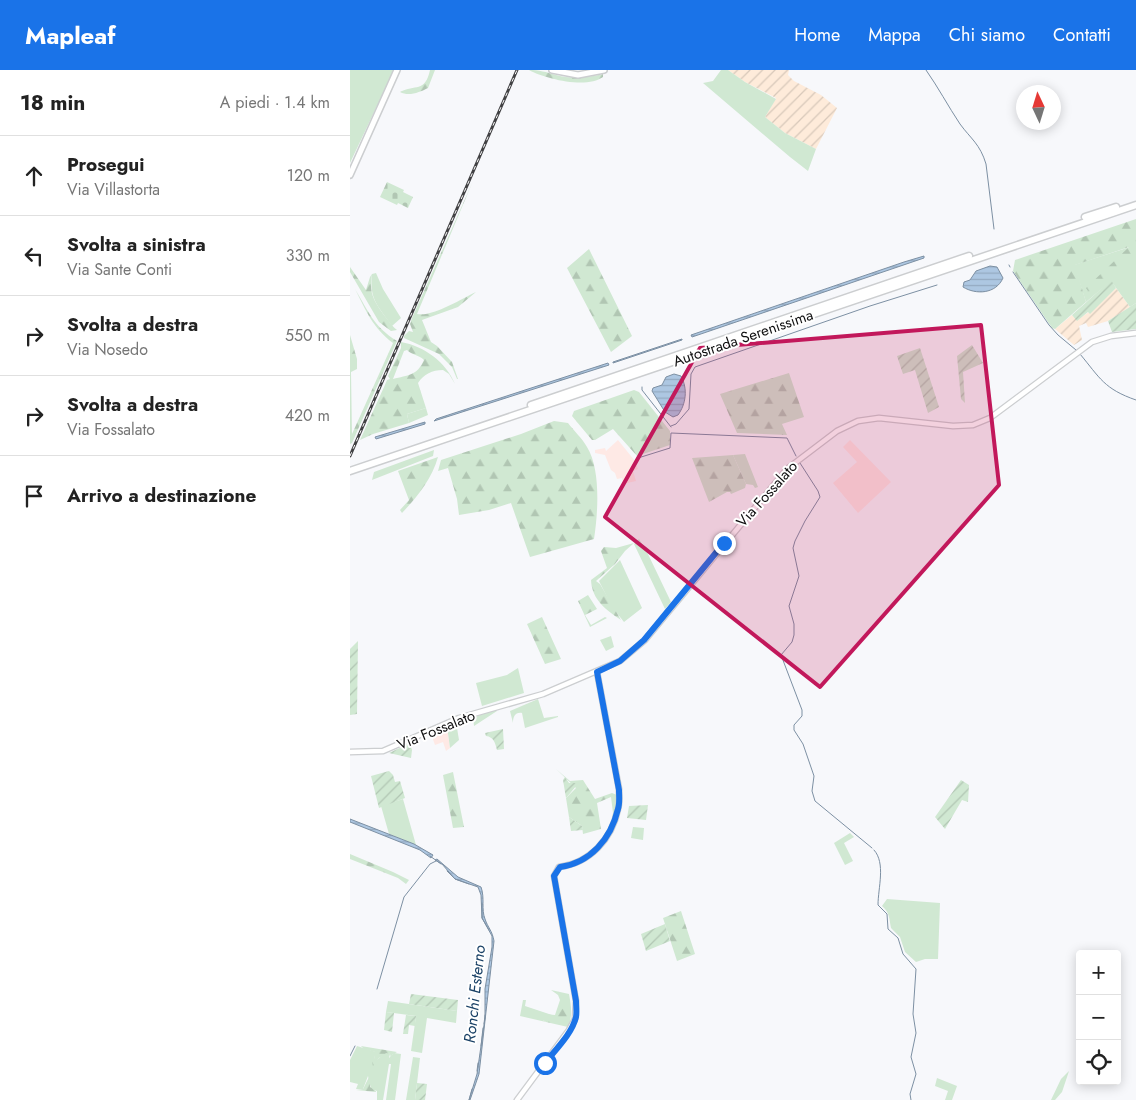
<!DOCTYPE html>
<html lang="it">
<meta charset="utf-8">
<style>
:root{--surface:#fff;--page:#f2f2f2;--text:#222;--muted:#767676;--line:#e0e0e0;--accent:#1a73e8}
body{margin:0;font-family:Jost,sans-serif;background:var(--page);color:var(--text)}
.controls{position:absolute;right:15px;bottom:15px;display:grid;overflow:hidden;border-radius:5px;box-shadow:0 2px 12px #0003}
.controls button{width:45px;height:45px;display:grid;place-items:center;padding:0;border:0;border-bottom:1px solid var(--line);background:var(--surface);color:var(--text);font:25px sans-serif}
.compass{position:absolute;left:666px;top:15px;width:45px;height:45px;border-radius:50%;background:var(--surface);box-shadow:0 2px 12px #0003;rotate:356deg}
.stop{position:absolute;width:15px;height:15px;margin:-11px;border:4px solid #1a73e8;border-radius:50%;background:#fff}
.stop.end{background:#1a73e8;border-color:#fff;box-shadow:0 1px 5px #0008}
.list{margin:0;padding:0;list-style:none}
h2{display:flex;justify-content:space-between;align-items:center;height:65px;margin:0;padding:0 20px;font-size:21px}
h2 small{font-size:16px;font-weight:400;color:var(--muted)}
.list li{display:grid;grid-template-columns:32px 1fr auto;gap:15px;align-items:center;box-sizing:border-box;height:80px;padding:0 20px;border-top:1px solid var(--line)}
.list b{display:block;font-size:19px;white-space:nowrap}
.list p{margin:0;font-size:16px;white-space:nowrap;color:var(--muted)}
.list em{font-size:16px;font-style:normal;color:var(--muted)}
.icon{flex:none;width:28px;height:28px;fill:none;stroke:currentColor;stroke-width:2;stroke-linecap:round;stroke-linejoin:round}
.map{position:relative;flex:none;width:786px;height:1030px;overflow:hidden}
header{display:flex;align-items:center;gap:30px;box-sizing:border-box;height:70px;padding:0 25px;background:var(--accent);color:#fff}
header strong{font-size:24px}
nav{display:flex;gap:28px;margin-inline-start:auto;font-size:18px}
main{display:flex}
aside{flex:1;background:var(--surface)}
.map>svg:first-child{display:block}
.commercial{fill:#fee9e5}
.industrial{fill:url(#industrial-furrows)}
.green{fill:#d0e8d2}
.forest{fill:url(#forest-firs);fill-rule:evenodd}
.cemetery{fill:url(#cemetery-stones)}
.garden{fill:url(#garden-furrows)}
.water{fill:url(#water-rules);stroke:#7d90a3}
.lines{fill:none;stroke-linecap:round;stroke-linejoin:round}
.stream{stroke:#7d90a3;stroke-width:1}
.secondary-casing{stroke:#ccced0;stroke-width:7}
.primary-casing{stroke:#ccced0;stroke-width:8}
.highway-casing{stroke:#ccced0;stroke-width:9}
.secondary{stroke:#fff;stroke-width:4.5}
.primary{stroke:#fff;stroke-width:5}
.highway{stroke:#fff;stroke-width:6}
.rail-casing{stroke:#414143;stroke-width:3}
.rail{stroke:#fff;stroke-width:1;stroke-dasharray:4;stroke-linecap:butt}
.route{stroke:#1a73e8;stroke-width:6}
.marked{fill:#c2185b;fill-opacity:0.2;stroke:#c2185b;stroke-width:4;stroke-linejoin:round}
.labels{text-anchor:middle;stroke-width:4;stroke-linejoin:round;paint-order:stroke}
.street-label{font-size:15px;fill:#0e0e0f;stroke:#fff}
.water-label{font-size:16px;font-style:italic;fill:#1a4166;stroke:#fff}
</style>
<header>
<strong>Mapleaf</strong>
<nav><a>Home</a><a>Mappa</a><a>Chi siamo</a><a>Contatti</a></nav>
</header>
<main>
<aside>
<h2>18 min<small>A piedi · 1.4 km</small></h2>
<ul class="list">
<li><svg class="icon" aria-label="ahead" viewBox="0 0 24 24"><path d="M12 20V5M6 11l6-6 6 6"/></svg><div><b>Prosegui</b><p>Via Villastorta</p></div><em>120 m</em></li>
<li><svg class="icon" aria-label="left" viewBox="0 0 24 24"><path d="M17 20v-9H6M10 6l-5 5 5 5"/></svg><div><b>Svolta a sinistra</b><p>Via Sante Conti</p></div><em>330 m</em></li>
<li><svg class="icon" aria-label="right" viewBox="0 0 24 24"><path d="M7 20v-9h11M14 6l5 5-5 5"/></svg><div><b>Svolta a destra</b><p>Via Nosedo</p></div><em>550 m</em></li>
<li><svg class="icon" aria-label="right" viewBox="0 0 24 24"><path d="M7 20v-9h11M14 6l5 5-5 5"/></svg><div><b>Svolta a destra</b><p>Via Fossalato</p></div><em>420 m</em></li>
<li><svg class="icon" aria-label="arrive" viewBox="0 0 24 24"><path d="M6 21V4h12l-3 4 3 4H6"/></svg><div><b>Arrivo a destinazione</b></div></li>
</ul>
</aside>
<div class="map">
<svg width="786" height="1030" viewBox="0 0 786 1030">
<defs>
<pattern id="industrial-furrows" width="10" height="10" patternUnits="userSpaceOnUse" patternTransform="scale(1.25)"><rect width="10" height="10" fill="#feebda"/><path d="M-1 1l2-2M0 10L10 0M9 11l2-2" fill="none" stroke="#d8c8ba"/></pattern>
<pattern id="forest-firs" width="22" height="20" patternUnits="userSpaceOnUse" patternTransform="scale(1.25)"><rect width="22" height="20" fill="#d0e8d2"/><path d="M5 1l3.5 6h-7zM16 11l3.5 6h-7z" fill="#b1c6b3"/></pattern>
<pattern id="cemetery-stones" width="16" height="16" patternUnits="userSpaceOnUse" patternTransform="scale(1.25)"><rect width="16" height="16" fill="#d0e8d2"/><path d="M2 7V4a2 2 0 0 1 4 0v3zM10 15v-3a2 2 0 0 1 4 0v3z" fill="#b1c6b3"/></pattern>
<pattern id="garden-furrows" width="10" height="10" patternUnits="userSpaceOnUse" patternTransform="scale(1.25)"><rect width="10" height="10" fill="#d0e8d2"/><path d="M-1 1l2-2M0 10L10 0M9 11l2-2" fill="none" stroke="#b1c6b3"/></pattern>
<pattern id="water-rules" width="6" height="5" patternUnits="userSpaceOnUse" patternTransform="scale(1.25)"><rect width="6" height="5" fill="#adc7e2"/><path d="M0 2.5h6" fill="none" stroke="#94aac1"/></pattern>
</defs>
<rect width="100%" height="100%" fill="#f7f8fb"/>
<path class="commercial" d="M 268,370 L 285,391 L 288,399 L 283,401 L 286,411 L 273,414 L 272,408 L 267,409 L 265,403 L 261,400 L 255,385 L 245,383 L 245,380 L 255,378 L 256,381 Z
M 500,370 L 541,412 L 508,443 L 483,413 L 507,392 L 493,377 Z
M 97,656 L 100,678 L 96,681 L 93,672 L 85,675 L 81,664 Z"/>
<path class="industrial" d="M 378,0 L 439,0 L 438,5 L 444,11 L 471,25 L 487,38 L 466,79 L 435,63 L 415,47 L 426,28 L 395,12 Z
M 766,218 L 780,237 L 758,251 L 738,257 L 736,253 L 729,256 L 732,270 L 724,275 L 705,259 L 722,245 L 727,250 L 739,242 L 740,243 Z"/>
<path class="green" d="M 0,0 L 44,0 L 0,93 Z
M 371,0 L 378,0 L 395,12 L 426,29 L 415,47 L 435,63 L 466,79 L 458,101 L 440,87 L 353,13 L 363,11 Z
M 786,175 L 786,233 L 780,237 L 761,211 L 736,232 L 724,195 Z
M 26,203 L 33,219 L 51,248 L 42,256 C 28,236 19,229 22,204 Z
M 76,338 L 78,345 L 59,353 L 57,344 Z
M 84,380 L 83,386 L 22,410 L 24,402 Z
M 395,384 L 408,417 L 405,418 L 403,415 L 396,414 L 383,385 Z
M 289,469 L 297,482 L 321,532 L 315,539 L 284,474 Z
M 270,490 L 292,538 L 274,552 L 262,537 L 249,511 Z
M 261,566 L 264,577 L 256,581 L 250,570 Z
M 168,598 L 174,623 L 132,636 L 126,613 L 157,605 Z
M 188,629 L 194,648 L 208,646 L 208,647 L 175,658 L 172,643 C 165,642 163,647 163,653 L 160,641 Z
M 145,639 L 147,641 L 124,656 L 123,646 Z
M 106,652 L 109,670 L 100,678 L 97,656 Z
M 53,729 L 66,775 L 39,764 L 31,736 Z
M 283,757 L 294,758 L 293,770 L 281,768 Z
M 500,763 L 504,767 L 494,773 L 503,791 L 495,795 L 484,773 Z
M 537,829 L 590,833 L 588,889 L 575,889 L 566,892 L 555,882 L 550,867 L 541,858 C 539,848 540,843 532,836 Z
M 173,930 L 176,930 L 175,936 L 205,946 L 193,950 L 196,952 L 170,946 Z
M 38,931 L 107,941 L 106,953 L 77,948 L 72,983 L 61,981 L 66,946 L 36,942 Z
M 7,976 L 26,982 L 24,989 L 27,990 L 36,982 L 40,984 L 39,988 L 44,983 L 51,984 L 45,1030 L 36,1030 L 41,994 L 39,994 L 33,1030 L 27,1030 L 27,1021 L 21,1019 L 18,1006 L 13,1019 L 6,1019 L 8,1014 L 0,1012 L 0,990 Z
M 63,987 L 70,988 L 65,1030 L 56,1030 Z
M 719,1001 L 712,1022 L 705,1030 L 701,1030 L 711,1009 Z
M 587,1008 L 607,1016 L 602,1030 L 595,1030 L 598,1021 L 585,1016 Z"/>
<path class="forest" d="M 80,0 L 85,0 L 78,18 C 70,22 59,27 50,22 C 65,14 75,23 80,0 Z
M 179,0 C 189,0 196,2 206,5 C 221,9 237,8 253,4 L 253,7 C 237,19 195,9 179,0 Z
M 123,111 L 67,244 C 83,247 111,229 126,222 L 108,237 L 72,250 L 81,272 L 87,276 L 102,292 L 108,309 L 107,309 L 102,297 L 89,284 L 54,268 L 54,266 L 59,261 L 63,262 L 60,254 L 62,248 Z
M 786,149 L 786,188 L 737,229 L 735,225 L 738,221 L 736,218 L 779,177 L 725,195 L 736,232 L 705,259 L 702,258 L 663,201 L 665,190 Z
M 239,179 L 282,266 L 261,282 L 217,198 Z
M 757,186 L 764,186 L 733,214 L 730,206 L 735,203 L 734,200 L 743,201 Z
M 0,197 L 16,220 L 20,207 L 22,204 C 19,223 23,229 34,245 C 39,251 41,255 47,260 L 41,261 L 29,252 L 0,202 Z
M 5,219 C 19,242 23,256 47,271 L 2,373 L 0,374 L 0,265 L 7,289 L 7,299 L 1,302 L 2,364 L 43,273 C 23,258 16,241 5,219 Z
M 51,272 C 74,276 96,292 105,314 L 99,304 L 93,300 C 82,300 74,304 68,313 L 76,338 L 57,344 L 59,353 L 23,364 L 10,370 L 34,317 L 37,310 L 40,309 L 38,306 L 51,278 ZM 57,280 C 62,285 69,285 74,290 C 67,306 58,305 43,309 L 54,281 Z
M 439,303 L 454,347 L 432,354 L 437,365 L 387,363 L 370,324 Z
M 284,320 L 289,322 L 320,361 L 320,375 L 287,386 L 263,359 L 245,370 L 242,370 L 222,346 L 224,341 Z
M 204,351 L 218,353 C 224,361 232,368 237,377 C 251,399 248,444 244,469 L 180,487 L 161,433 L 139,440 L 109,445 L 107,429 L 98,398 L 88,401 L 91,390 L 171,364 Z
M 383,385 L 396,414 L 395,418 L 381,424 L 380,422 L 377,422 L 359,432 L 342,388 Z
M 88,387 C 82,409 67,427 52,443 L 50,440 L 59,430 L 48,401 Z
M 284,473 L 275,481 L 265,494 L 246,511 L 250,514 L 271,550 C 256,540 242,530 241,510 L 257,498 L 251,481 L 254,477 L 266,478 Z
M 238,525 L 247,539 L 235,545 L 241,555 L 255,547 L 257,548 L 240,557 L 228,531 Z
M 192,547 L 211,589 L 195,594 L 177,554 Z
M 206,699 L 220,711 L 233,710 L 245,729 L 262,723 L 267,725 L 268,736 L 263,752 L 261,751 L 263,743 L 261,727 L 247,733 L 251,759 L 233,764 L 232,756 L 219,747 L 216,728 L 226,718 Z
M 103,702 L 114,757 L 103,758 L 93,705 Z
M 0,784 L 43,802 L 59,810 L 56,814 L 48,808 L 0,789 Z
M 331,841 L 345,884 L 327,891 L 313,848 Z
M 201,920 L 219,924 C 221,935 223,946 218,957 L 196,952 L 193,950 L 194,944 L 205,945 L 210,930 L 208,925 Z
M 11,976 L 47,982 L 42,985 L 41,989 L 40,984 L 36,983 L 33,986 L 29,988 L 23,996 L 22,992 L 24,989 L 25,982 L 14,979 Z
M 20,1005 L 20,1017 L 27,1022 L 27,1030 L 27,1022 L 6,1020 L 13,1019 Z"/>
<path class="cemetery" d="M 37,112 L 54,120 L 53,122 L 63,127 L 58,138 L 48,133 L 47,135 L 30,127 Z"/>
<path class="garden" d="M 761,210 L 766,218 L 740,244 L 738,242 L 727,251 L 722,245 Z
M 786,233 L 786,259 L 762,262 L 758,251 Z
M 622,275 L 633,293 L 613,302 L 615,333 L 611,329 L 607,286 Z
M 570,278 L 589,337 L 578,343 L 565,300 L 553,304 L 547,286 Z
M 8,571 L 7,644 L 0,645 L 0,579 Z
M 153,659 L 154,679 L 147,680 C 145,673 144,667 136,666 L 135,663 Z
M 60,673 L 62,680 L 61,688 L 39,683 Z
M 39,701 L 43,705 L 45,712 L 50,711 L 55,728 L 29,738 L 21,706 Z
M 215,707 L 219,713 L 225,713 L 227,715 L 216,728 L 213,710 Z
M 611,710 L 619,715 L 618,732 L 612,730 L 595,759 L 585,747 Z
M 298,735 L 296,750 L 277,748 L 279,736 Z
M 219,747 L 232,756 L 233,760 L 221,761 Z
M 315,854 L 320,871 L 296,881 L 291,864 Z
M 61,924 L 108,930 L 107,941 L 59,934 Z
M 36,942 L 44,943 L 42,962 L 34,960 Z
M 56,945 L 66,946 L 65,956 L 59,955 L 58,964 L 53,964 Z
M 67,1013 L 77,1014 L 75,1030 L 65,1030 Z"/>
<path class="water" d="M 574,186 L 574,188 L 342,267 L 341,265 L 554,192 Z
M 640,196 L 647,197 L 653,208 C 646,224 626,225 613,217 L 614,212 L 620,210 L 626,201 Z
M 332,269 L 332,270 L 263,293 L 263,292 Z
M 258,293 L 259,295 L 84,351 L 86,349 Z
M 324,304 L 331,306 C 338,319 336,334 328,345 L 323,347 L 315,342 L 302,321 L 303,318 L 312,315 L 316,307 Z
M 75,352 L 75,354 L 26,369 L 25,367 Z
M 0,749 L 64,774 L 83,785 L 81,788 L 70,780 L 0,752 Z
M 87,789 L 108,807 L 131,817 C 135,828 131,839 135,849 C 138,858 142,860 144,871 L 129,1004 L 120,1030 L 119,1030 L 127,1004 L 135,948 L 135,919 L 142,877 L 142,866 L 132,848 L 131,825 L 128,817 L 105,809 L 92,794 L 85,790 Z"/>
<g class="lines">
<path class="stream" d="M 576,0 C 588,17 598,36 610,54 C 621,69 630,74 636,94 L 644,159
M 659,195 L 660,197
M 663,202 L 699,255 L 708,265 L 726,280
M 730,284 C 750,308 754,319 786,330
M 292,317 L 292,320 L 321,357
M 321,356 L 326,354 L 339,339 L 341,304 L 345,297 L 520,236 L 587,215
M 288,388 L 320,378 L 321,363 L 437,368 L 446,386
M 450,393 L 468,421 L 470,427 L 455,451 L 445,471 L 443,478 L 449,506 L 439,536 L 444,554 L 444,565 L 442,572 L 431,585 L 452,640 L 452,646 L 444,655 L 444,660 L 453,674 L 464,706 L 462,721 L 465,731 L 522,778
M 524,780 C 536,793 528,818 528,835 L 537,844 L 538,859 L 548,868 L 553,884 L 566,899 L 563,944 L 566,963 L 561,987 L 566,1004 L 560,1024 L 561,1030
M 80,786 L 91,794
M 97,801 L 105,809 L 119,814
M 132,833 L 132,848 L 139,860
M 27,919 L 54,827 L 80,794 L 86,791
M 134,954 L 135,945
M 131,976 L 133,958
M 0,986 L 5,976
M 127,1001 L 128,993
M 119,1030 L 122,1019"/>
<defs>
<path id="secondary" d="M 0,682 L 33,681 L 109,648 L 193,624 L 270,591 L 295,570 L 437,399 L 487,361 L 508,351 L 529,348 L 603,356 L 623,355 L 640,348 L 742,272 L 761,266 L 786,263
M 167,1030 L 219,960 L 225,949 L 226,931 L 204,806 L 209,797 C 240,793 262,769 268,739 C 270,733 269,726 269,719 L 247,602"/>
<path id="primary" d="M 202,0 L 228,5 L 254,0
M 0,105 L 47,0"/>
<path id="highway" d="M 735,147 L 766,137
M 181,335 L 619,186
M 0,401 L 786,135"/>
</defs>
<use href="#secondary" class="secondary-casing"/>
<use href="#primary" class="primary-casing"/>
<use href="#highway" class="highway-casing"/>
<use href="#secondary" class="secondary"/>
<use href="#primary" class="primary"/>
<use href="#highway" class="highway"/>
<defs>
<path id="rail" d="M 0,386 L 167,0"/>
</defs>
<use href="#rail" class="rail-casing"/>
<use href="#rail" class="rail"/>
</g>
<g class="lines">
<path class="route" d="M 195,993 C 205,980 222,964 226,947 C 227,942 226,936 226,931 L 204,806 L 210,797 C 240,793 261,769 268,739 C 270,733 269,726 269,720 L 247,602 L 270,591 L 294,570 L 374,473"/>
</g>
<path class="marked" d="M 631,255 L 649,415 L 470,617 L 255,447 L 350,278 Z"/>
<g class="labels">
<g class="street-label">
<text transform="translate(393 268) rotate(-19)" y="5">Autostrada Serenissima</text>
<text transform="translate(417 424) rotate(-48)" y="5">Via Fossalato</text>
<text transform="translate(86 660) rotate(-22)" y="5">Via Fossalato</text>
</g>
<g class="water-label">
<text transform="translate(124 924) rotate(-84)" y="6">Ronchi Esterno</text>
</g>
</g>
</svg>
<div class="controls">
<button>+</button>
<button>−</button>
<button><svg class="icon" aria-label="locate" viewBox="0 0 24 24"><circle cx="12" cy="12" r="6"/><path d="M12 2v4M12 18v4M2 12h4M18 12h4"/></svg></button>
</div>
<svg class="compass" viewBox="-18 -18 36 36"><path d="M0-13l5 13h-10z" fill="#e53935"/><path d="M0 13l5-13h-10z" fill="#767676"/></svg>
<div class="stop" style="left:195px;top:993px"></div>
<div class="stop end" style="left:374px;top:473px"></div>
</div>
</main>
